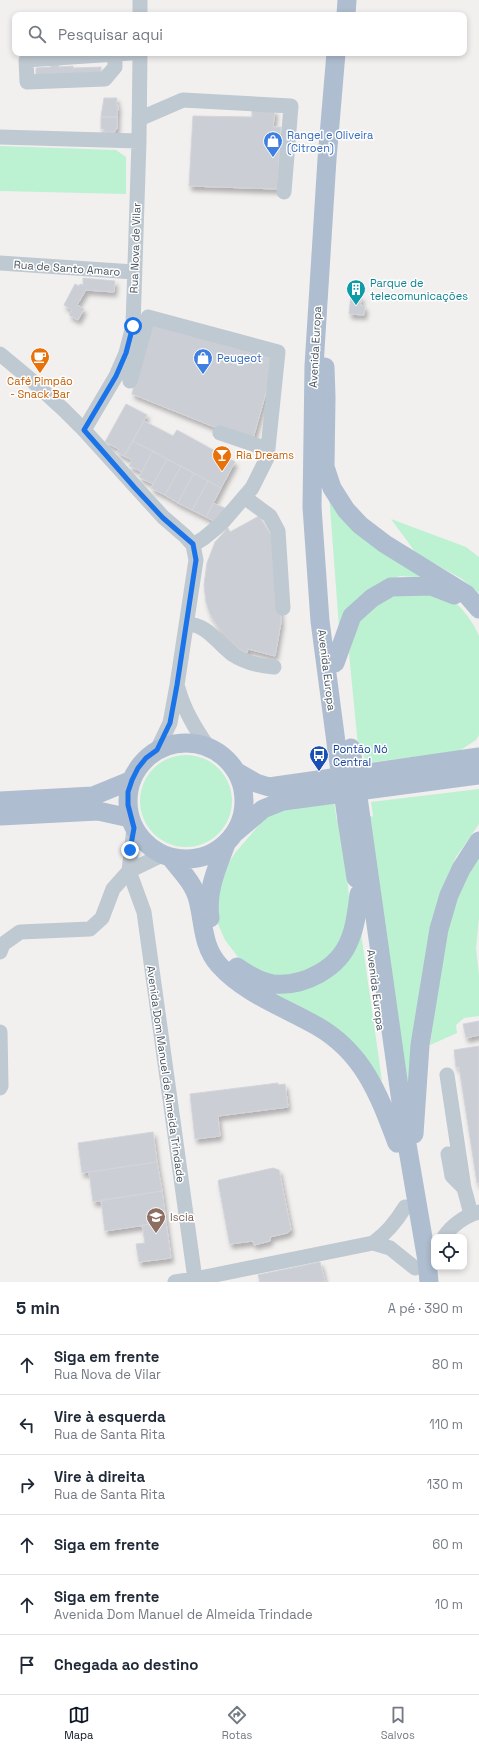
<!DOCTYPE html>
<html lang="pt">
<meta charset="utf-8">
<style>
:root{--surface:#fff;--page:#f6f6f7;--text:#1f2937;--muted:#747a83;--line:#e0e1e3;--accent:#111827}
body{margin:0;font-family:"Space Grotesk",sans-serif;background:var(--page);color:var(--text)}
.controls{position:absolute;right:12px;bottom:12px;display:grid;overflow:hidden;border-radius:8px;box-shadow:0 2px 6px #0003}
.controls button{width:36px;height:36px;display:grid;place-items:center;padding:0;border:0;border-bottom:1px solid var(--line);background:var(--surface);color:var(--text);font:20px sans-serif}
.stop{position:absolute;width:12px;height:12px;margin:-9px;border:3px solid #1a73e8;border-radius:50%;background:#fff}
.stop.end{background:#1a73e8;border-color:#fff;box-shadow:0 1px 4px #0008}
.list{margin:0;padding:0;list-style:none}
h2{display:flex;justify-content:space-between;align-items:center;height:52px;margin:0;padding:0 16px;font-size:17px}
h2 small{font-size:13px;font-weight:400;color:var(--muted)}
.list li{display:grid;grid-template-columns:26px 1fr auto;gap:12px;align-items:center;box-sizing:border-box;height:60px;padding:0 16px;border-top:1px solid var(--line)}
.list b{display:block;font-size:15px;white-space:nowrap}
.list p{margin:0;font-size:13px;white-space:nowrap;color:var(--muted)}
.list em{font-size:13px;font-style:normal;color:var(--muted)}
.icon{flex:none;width:22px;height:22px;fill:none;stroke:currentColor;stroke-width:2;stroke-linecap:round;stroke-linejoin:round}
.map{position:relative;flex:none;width:479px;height:1282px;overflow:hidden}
.search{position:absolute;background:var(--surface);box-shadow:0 2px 6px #0003;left:12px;right:12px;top:12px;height:44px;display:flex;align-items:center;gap:10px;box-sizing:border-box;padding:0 14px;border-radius:8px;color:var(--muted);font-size:15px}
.sheet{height:412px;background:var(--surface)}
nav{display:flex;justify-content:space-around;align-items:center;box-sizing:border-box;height:56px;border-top:1px solid var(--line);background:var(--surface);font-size:11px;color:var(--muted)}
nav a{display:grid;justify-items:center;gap:2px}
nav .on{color:var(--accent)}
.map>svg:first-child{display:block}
.green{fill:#bcf1d2}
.building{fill:#cbced4;stroke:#d3d5db;filter:url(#shadow)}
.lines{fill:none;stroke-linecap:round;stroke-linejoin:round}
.minor{stroke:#bfc9d1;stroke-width:15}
.major{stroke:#aebdcf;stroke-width:19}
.major-bridge{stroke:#aebdcf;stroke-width:19}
.route{stroke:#1a73e8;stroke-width:5}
.labels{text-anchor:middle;stroke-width:3;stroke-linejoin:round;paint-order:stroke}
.shop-label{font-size:11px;fill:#366cbe;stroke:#fff;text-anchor:start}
.street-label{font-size:11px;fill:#46525d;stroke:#fff}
.culture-label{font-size:11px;fill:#0d838f;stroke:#fff;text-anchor:start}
.food-label{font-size:11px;fill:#c56008;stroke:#fff}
.transit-label{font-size:11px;fill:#164399;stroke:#fff;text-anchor:start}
.education-label{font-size:11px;fill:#785e54;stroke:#fff;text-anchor:start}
</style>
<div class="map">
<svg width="479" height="1282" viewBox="0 0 479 1282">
<defs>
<filter id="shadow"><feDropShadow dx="2.5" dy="4.5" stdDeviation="2" flood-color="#0004"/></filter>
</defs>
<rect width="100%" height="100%" fill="#f2efef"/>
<path class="green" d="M 0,146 L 116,150 L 126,157 L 126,194 L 0,191 Z
M 329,494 L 437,580 L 416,577 L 400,576 L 386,581 L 339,627 Z
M 391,519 L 466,547 L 479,557 L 479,593 L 462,579 L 416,553 Z
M 409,593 C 421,594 433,594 444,596 C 458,600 474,623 479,636 L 479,735 L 476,740 L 459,751 L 365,763 L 362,746 L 358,746 L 349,653 L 358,623 L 375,606 L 390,597 Z
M140 801a46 46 0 1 1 92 0a46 46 0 1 1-92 0Z
M 479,789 L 479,824 L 456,857 L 441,890 L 409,1100 L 378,891 L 370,817 L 373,816 L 371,802 Z
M 334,801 L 337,822 L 340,822 L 346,863 L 350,910 L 342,941 L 323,962 L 300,977 L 279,978 L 260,973 L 241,961 L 225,940 L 218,924 L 216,900 L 223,872 L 235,853 L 265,818 L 282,810 Z
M 479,850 L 479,918 L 476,948 L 479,976 L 479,1016 L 464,1018 L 456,1025 L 457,1033 L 430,1045 L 442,958 L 452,906 Z
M 361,933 L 382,1081 L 356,1049 L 252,982 L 284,989 Z"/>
<path class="building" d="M 51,64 L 59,64 L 59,67 L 73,66 L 73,68 L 101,67 L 101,75 L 36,79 L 36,68 L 51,67 Z
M 104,98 L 117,98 L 116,105 L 118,105 L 117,117 L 101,117 Z
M 252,110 L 275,110 L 273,127 L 281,127 L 277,189 L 189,186 L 193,116 L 252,117 Z
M 101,117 L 117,117 L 117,129 L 115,129 L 115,132 L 104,132 L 104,129 L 101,129 Z
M 83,278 L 115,281 L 114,292 L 86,290 L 77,305 L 84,309 L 78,320 L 69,315 L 72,310 L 64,305 L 75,284 L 79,286 L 80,284 L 83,285 Z
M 351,295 L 362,297 L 360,305 L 365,306 L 364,315 L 349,314 Z
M 149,319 L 276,357 L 252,442 L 132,394 Z
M 126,404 L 147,415 L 124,456 L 117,452 L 119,449 L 105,442 Z
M 144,421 L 173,436 L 177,430 L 235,462 L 221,488 L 133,441 Z
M 133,441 L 153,451 L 142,472 L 129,466 L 132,460 L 124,456 Z
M 153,451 L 167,459 L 153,484 L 139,477 Z
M 167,459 L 181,466 L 165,495 L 151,488 Z
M 181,466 L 194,473 L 178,503 L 165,495 Z
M 194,473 L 208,481 L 192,510 L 178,503 Z
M 208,481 L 221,488 L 206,517 L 192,510 Z
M 213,503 L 227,509 L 215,522 L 206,517 Z
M 259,516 L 275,541 L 281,622 L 275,656 L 248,649 L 247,653 L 239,649 L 219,629 L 210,614 L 206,602 L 204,585 L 207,563 L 215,542 L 228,528 L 230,532 Z
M 479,1021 L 479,1035 L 466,1038 L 463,1024 Z
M 479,1046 L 479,1183 L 477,1183 L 459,1067 L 456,1067 L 454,1050 Z
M 278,1083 L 278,1085 L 285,1084 L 288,1107 L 218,1116 L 220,1136 L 195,1139 L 190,1094 Z
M 153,1132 L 157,1162 L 82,1173 L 78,1143 Z
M 157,1162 L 162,1191 L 93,1202 L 89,1172 Z
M 273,1168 L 279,1170 L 291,1230 L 287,1233 L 270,1237 L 270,1241 L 254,1245 L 253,1241 L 230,1244 L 229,1241 L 218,1181 L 219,1180 Z
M 162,1191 L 166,1222 L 105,1231 L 101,1200 Z
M 166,1222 L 171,1258 L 139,1262 L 136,1244 L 145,1243 L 142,1225 Z
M 320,1262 L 325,1282 L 260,1282 L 258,1275 Z"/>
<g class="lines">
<path class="minor" d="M 140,15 L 140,0
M 115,54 L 115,67 L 105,79 L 27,82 L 26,60 L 131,53
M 139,119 L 183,100 L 291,106 L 284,192
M 0,137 L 139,141
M 0,263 L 134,272
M 0,354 L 29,378 L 64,410 L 84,430 L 163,517 L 185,536 L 193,545 L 196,560 L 177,685 L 170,723 L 157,750
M 130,381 L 148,317 L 278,352 L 267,458 L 252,488 L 221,524 L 204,538 L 193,545
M 84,430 L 116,376 L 126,353 L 133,326 L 139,141 L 140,53
M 220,433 L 268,449
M 244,497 L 270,516 L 278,531 L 283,608
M 187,624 C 208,625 216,642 232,654 C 244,662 260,666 274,667
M 178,688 C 184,710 195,728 208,747
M 134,828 L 129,871 L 144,912 L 195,1279
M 0,952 L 3,944 L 20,932 L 90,929 L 102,918 L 113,889 L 129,871 L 162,855
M 0,1032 L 1,1086 L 0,1088
M 447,1075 L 464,1188 L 471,1214
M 448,1154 L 452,1176 L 464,1188
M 444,1237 C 451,1226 466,1215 479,1212
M 373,1243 L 390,1248 L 415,1268
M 175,1282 L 195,1279 L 373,1243 C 387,1233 396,1222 405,1207"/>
<path class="major" d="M 346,15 L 347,0
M 336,53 L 327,159 L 314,366 L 312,507 L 320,621 L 337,750
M 325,367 L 326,397 L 325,467 L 332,488 L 346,510 L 360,525 L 385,544 L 466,594 L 479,609
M 335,663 L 352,616 L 372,598 L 391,587 L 431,586 L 454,595
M128 801a58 58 0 1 1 116 0a58 58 0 1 1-116 0Z
M 237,772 L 256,783 L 269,787 L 479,757
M 0,801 L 93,796 L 132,780
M 0,816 L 98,811 L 130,818
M 361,818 L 407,1144 L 427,1261 L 429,1282
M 347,820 L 356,878
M 236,832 L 263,809 L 283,801 L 479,775
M 170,857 C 180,870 194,883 198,900 C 204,923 202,946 219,965 C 245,994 284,1007 317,1026 C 364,1053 379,1095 397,1143
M 210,918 C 206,891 217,868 226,844
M 237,967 C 247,974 259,982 273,984 C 303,987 339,969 350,939 C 356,925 357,910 359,894
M 414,1134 L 420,1045 L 439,929 L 449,895 L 461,869 L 479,841"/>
<path class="major-bridge" d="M 351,748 L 361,818
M 337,750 L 347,820"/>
</g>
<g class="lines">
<path class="route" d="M 130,850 L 134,828 L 128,805 L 128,792 L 132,780 L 138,768 L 146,758 L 157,750 L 170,723 L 177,685 L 196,560 L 193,544 L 163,518 L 135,488 L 84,430 L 116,376 L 126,353 L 133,326"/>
</g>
<defs>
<symbol id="shop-pin" viewBox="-11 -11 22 30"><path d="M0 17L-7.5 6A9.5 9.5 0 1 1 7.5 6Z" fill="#3f7fe0" stroke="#fff"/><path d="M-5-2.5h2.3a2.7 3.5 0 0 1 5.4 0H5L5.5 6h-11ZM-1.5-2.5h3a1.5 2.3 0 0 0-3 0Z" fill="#fff"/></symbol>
<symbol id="building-pin" viewBox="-11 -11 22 30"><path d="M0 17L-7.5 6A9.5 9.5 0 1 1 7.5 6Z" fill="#0f9aa8" stroke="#fff"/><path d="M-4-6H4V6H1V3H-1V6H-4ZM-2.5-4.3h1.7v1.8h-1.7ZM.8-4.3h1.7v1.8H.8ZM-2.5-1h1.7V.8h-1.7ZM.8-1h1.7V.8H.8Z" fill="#fff"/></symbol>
<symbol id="cafe-pin" viewBox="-11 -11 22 30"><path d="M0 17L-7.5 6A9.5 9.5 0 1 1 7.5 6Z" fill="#e8710a" stroke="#fff"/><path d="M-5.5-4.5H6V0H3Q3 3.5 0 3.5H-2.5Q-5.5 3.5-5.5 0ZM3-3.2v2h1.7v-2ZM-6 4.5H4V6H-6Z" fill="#fff"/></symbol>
<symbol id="bar-pin" viewBox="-11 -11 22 30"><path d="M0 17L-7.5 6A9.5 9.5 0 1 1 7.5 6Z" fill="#e8710a" stroke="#fff"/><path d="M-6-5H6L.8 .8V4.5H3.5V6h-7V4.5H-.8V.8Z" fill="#fff"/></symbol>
<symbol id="bus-pin" viewBox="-11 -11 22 30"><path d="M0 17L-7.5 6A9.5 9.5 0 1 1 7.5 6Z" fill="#1a4fb4" stroke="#fff"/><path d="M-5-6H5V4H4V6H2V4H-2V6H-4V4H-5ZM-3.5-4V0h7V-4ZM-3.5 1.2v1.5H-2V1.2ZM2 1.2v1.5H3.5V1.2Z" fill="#fff"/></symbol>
<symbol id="university-pin" viewBox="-11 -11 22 30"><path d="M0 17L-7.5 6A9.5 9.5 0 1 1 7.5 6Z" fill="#8d6e63" stroke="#fff"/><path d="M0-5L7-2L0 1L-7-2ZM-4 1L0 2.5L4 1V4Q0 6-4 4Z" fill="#fff"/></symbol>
</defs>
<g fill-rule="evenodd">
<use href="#shop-pin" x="262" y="130" width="22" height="30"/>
<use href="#building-pin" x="345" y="278" width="22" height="30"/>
<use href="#cafe-pin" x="29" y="346" width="22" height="30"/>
<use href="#shop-pin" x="192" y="347" width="22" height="30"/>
<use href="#bar-pin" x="211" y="444" width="22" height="30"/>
<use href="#bus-pin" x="308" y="744" width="22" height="30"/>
<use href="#university-pin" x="145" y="1206" width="22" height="30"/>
</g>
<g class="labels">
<g class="shop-label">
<text x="287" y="139">Rangel e Oliveira<tspan x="287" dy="13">(Citroen)</tspan></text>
<text x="217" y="362">Peugeot</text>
</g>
<g class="street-label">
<text transform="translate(135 248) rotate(-88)" y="4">Rua Nova de Vilar</text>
<text transform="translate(67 268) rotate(4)" y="4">Rua de Santo Amaro</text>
<text transform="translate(315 347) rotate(-87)" y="4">Avenida Europa</text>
<text transform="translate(327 670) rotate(83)" y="4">Avenida Europa</text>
<text transform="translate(376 990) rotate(83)" y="4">Avenida Europa</text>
<text transform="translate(166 1074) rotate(82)" y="4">Avenida Dom Manuel de Almeida Trindade</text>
</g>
<g class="culture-label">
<text x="370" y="287">Parque de<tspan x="370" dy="13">telecomunicações</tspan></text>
</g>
<g class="food-label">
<text x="40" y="385">Café Pimpão<tspan x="40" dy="13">- Snack Bar</tspan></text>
<text x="236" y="459" text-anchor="start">Ria Dreams</text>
</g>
<g class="transit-label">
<text x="333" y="753">Pontão Nó<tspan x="333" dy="13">Central</tspan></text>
</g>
<g class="education-label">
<text x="170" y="1221">Iscia</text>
</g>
</g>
</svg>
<div class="controls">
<button><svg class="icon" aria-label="locate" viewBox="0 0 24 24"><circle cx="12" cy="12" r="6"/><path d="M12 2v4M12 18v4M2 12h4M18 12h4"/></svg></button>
</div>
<div class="stop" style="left:133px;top:326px"></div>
<div class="stop end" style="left:130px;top:850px"></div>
<div class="search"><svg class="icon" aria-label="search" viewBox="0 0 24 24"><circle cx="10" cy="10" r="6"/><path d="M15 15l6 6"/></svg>Pesquisar aqui</div>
</div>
<section class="sheet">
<h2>5 min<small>A pé · 390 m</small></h2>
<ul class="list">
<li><svg class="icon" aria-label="ahead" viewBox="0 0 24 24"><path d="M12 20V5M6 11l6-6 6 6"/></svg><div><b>Siga em frente</b><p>Rua Nova de Vilar</p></div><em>80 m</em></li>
<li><svg class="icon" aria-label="left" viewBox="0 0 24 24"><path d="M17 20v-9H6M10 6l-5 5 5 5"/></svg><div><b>Vire à esquerda</b><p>Rua de Santa Rita</p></div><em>110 m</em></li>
<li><svg class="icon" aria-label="right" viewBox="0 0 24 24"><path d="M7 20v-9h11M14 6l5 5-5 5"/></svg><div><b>Vire à direita</b><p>Rua de Santa Rita</p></div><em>130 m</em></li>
<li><svg class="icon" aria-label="ahead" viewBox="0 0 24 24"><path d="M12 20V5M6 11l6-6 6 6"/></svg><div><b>Siga em frente</b></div><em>60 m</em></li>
<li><svg class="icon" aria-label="ahead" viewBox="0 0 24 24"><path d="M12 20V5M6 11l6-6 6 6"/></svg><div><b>Siga em frente</b><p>Avenida Dom Manuel de Almeida Trindade</p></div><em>10 m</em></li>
<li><svg class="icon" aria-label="arrive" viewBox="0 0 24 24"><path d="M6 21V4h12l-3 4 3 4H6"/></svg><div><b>Chegada ao destino</b></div></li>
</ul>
</section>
<nav>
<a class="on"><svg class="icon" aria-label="map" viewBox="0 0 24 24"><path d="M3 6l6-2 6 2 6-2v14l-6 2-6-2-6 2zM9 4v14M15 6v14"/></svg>Mapa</a>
<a><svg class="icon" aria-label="directions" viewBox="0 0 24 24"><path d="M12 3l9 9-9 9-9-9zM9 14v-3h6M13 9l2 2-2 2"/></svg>Rotas</a>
<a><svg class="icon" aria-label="saved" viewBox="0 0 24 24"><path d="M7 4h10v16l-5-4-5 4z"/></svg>Salvos</a>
</nav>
